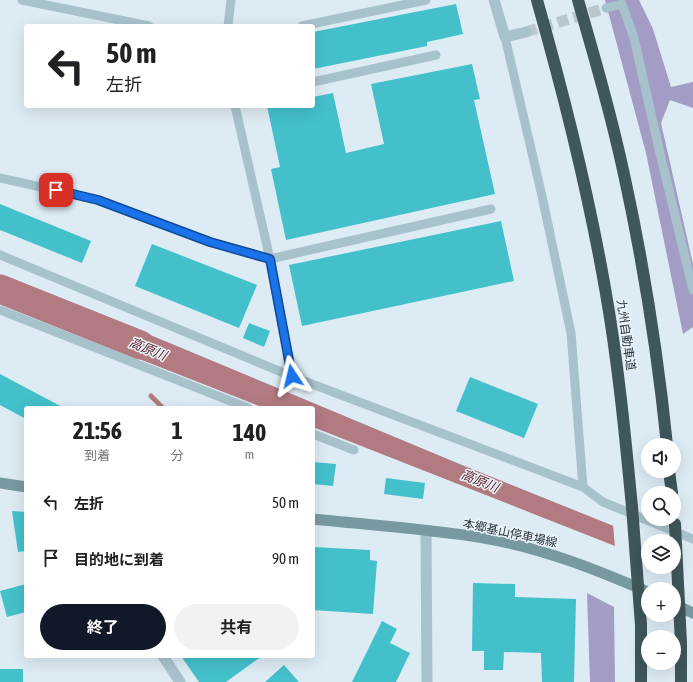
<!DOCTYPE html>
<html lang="ja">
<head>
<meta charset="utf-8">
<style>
  body { margin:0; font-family:"Asap Condensed","Noto Sans JP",sans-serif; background:#f2f2f2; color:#202124; height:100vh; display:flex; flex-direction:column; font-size:15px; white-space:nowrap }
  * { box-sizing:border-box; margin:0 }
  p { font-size:13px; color:#757577 }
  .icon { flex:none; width:22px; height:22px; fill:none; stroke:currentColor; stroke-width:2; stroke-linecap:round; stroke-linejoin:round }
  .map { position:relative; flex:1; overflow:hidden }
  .sheet { position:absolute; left:24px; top:406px; width:291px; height:252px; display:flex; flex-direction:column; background:#fff; border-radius:4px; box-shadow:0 4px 16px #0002 }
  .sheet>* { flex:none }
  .guide { position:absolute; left:24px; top:24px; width:291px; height:84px; border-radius:4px; box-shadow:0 4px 16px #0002; background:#fff; color:#202124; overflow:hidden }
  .fabs { position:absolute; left:641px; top:438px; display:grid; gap:8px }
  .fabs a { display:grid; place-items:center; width:40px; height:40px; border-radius:50%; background:#fff; box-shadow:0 4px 16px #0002; font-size:20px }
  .pin { position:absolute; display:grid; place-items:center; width:34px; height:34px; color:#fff; margin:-17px; border-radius:8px; box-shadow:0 2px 6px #0006 }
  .me { position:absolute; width:44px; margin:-22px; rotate:350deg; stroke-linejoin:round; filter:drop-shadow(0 0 3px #0008) }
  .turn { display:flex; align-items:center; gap:14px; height:84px; padding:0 16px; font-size:18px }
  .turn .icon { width:52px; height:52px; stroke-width:2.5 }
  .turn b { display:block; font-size:28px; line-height:34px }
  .eta { display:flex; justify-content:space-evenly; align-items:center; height:68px; text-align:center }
  .eta b { font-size:24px; font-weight:700; line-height:28px }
  .button { display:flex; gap:8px; margin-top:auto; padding:8px 16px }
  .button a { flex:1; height:46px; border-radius:24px; background:#111827; color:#fff; font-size:16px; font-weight:700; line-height:46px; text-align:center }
  .button a+a { background:#f2f2f2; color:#202124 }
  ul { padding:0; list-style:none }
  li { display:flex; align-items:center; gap:12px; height:56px; padding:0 16px }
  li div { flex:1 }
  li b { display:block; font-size:15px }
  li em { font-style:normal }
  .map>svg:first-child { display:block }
  .green { fill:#a39cc4 }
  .water { fill:#b27b81 }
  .pier { fill:#ddebf4 }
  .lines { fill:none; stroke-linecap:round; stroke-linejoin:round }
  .stream { stroke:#b27b81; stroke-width:5 }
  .river { stroke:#b27b81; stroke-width:29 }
  .building { fill:#44c0cb }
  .minor-tunnel { stroke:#b9c7cf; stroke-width:11; stroke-dasharray:11 5.5; stroke-linecap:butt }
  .service { stroke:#a8c2cc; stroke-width:9 }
  .minor { stroke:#a8c2cc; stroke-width:11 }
  .secondary { stroke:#7999a0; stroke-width:11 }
  .motorway { stroke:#3f565a; stroke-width:12 }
  .motorway-bridge { stroke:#3f565a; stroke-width:12 }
  .route-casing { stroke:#114b97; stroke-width:10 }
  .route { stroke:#1a73e8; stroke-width:7 }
  .labels { text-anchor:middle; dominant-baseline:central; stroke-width:3; stroke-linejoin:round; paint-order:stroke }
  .street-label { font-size:12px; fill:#293739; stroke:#eaf4fb }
  .water-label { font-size:13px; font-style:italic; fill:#5d1c22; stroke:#eaf4fb }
</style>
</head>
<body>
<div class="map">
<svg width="693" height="682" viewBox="0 0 693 682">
  <rect width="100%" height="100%" fill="#ddebf4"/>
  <g class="green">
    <polygon points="605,0 639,0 653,29 671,87 693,82 693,108 670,100 661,123 693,264 693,327 683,334 646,153"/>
    <polygon points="587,593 614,607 615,682 590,682"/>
  </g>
  <polygon class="water" points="100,314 462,465 651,541 648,541 648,559 313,427 313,408 264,408 106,346"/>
  <g class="pier">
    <polygon points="613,524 653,540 653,541 648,541 648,561 615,548"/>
    <polygon points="674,548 693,556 693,579 667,568 674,567"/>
  </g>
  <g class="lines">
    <polyline class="stream" points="151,396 163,408"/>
    <polyline class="river" points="0,289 140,345"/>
  </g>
  <g class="building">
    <polygon points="456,4 463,34 427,42 427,46 313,69 313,32"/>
    <polygon points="472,64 480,99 474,100 495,194 286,240 271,169 280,167 267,106 313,106 313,97 333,93 346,153 384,144 371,84"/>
    <polygon points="0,204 91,241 82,263 0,230"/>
    <polygon points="501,221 514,281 302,326 289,265"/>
    <polygon points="152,244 257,285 239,328 135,286"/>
    <polygon points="249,323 270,331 264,347 243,338"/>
    <polygon points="0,374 64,408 26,408 26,419 0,405"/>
    <polygon points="470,377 538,404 524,438 456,411"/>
    <polygon points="313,462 336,464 333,486 313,484"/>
    <polygon points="386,478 425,483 423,499 384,494"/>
    <polygon points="12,511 26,512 26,551 18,552"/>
    <polygon points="313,547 370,550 370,560 377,561 373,614 313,610"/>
    <polygon points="473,583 515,584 515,597 576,599 574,682 542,682 541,653 504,652 503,670 484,670 484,651 472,651"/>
    <polygon points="26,584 26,612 7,617 0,591"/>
    <polygon points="382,621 397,629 390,643 410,653 396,682 352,682"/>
    <polygon points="181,656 262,656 226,682 199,682"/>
    <polygon points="284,665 299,682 265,682"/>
    <rect x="0" y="669" width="23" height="13"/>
  </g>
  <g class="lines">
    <polyline class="minor-tunnel" points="526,32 606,8"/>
    <g class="service">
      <polyline points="22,0 149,26"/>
      <polyline points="606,8 622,4 634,38 659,149 693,290"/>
      <polyline points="228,26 231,0"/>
      <polyline points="302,26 426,0"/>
      <polyline points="505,37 542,196 571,333 583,487"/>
      <polyline points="313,82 436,55"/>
      <polyline points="235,106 270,259 291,376"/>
      <polyline points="0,178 98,200 210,242 270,259 491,209"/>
      <polyline points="0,255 291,376 583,487 603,502 693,539"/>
      <polyline points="0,310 248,408"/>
      <polyline points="313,434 354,450"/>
    </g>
    <g class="minor">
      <polyline points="494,0 505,37 526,32"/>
      <polyline points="426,531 427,682"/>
      <polyline points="163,656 180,682"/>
    </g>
    <g class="secondary">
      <polyline points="0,483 26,487"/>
      <path d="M313,519C370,525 428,529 484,538C542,548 595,569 648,592"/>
      <polyline points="674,604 693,613"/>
    </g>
    <g class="motorway">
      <path d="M537,0C564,95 588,191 605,288C618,361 625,434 632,507"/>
      <path d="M578,0C595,59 612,118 625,179C644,267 658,356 667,445"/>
      <polyline points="669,471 672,493"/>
      <polyline points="641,625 641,682"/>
      <polyline points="681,643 681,682"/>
    </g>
    <g class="motorway-bridge">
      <polyline points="632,507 641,625"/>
      <polyline points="675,524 681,643"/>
    </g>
  </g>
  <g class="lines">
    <g class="route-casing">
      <polyline id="route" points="56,190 98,200 210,242 270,259 292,376"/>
    </g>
    <use href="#route" class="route"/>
  </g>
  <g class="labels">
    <g class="street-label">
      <text transform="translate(626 335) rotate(82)">九州自動車道</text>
      <text transform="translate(510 533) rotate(12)">本郷基山停車場線</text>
    </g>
    <g class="water-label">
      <text transform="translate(148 349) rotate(22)">高原川</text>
      <text transform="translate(480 481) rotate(22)">高原川</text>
    </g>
  </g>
</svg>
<div class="fabs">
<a><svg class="icon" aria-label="sound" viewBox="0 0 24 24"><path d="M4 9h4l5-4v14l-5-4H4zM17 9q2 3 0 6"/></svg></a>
<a><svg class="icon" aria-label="search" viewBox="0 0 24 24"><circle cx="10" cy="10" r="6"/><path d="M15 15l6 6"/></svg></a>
<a><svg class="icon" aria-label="layers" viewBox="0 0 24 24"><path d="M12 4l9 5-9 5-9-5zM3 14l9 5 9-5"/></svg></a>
<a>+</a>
<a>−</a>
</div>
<div class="pin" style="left:56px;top:190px;background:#d93025"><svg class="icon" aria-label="arrive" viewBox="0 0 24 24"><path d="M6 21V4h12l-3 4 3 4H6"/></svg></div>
<svg class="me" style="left:292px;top:376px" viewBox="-20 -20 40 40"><path d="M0-17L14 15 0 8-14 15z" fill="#1a73e8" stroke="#fff" stroke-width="4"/></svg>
<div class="guide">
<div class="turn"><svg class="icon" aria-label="left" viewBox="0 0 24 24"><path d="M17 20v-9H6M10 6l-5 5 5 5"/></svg><div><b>50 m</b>左折</div></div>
</div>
<section class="sheet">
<div class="eta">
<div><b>21:56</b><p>到着</p></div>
<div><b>1</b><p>分</p></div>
<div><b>140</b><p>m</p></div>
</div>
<ul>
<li><svg class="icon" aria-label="left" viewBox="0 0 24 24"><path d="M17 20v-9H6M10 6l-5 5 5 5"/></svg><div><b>左折</b></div><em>50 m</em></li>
<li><svg class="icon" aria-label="arrive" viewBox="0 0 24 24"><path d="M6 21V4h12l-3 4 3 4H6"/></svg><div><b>目的地に到着</b></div><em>90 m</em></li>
</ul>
<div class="button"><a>終了</a><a>共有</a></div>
</section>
</div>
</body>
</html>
